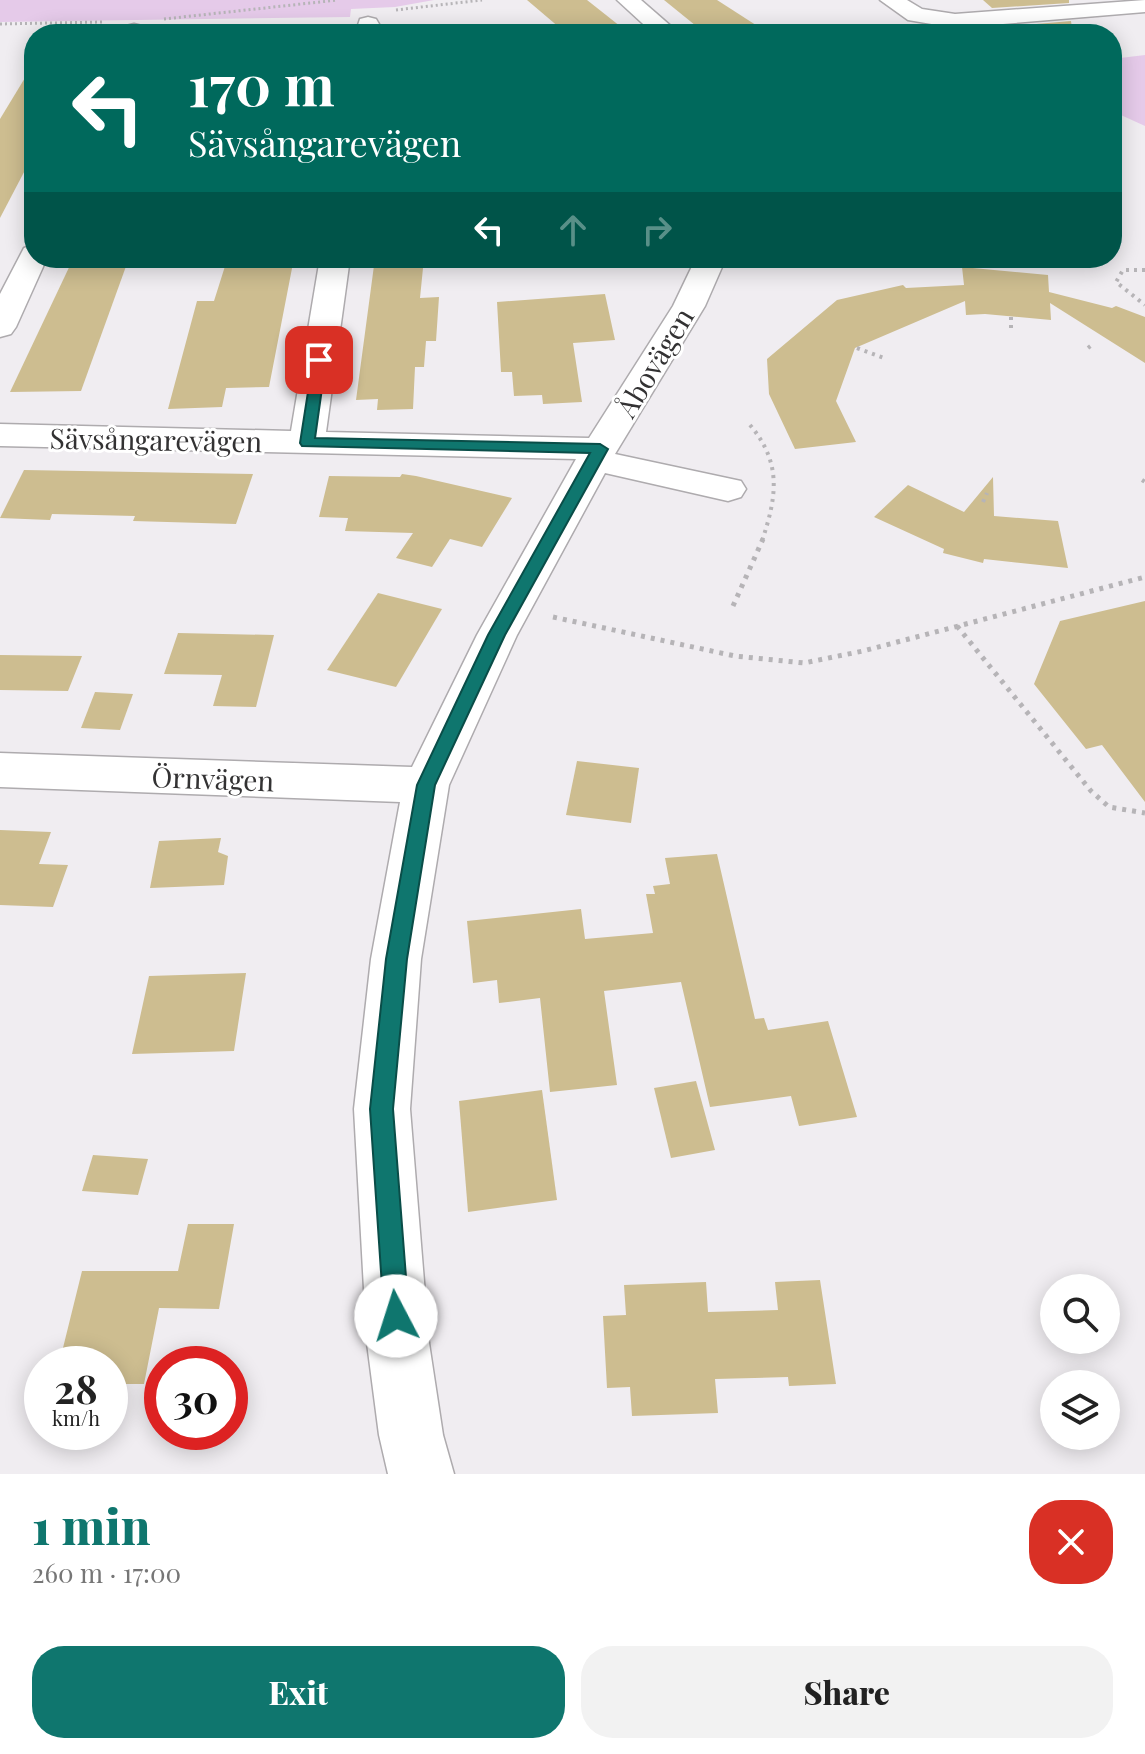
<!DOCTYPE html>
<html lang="en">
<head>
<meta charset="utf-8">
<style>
  body { margin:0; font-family:"Playfair Display",serif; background:#f2f2f2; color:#222; height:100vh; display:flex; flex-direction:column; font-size:30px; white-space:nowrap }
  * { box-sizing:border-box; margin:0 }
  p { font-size:26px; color:#767676 }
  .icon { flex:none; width:44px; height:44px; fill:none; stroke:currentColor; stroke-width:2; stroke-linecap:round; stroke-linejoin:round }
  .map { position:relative; height:1474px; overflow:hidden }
  .panel { display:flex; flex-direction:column; background:#fff; flex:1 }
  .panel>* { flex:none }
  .banner { position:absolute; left:24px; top:24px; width:1098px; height:244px; border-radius:32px; box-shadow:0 4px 20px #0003; background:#00695c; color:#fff; overflow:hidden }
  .controls { position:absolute; left:1040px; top:1274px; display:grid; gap:16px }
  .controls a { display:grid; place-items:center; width:80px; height:80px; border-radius:50%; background:#fff; box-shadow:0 4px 20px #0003; font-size:40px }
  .speed { position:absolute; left:24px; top:1346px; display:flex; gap:16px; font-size:40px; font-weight:700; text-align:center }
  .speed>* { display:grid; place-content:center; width:104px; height:104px; border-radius:50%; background:#fff; box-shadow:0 4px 20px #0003; line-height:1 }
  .speed small { font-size:20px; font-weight:400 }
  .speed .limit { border:12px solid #d22; background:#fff; color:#111 }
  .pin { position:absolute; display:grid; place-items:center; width:68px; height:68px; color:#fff; margin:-34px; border-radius:16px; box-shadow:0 4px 12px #0006 }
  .me { position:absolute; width:88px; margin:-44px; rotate:355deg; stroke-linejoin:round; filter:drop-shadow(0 0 6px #0008) }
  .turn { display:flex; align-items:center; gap:28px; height:168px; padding:0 32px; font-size:36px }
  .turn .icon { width:104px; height:104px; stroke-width:2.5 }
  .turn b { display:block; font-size:56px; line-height:68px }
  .lanes { display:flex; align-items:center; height:76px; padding:0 32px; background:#0003; justify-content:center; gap:40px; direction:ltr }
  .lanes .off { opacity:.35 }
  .round { display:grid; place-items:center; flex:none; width:84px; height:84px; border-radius:32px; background:#f2f2f2 }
  .overview { display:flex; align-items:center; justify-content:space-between; height:136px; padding:0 32px }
  h1 { font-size:48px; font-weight:800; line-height:60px; color:#0f766e }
  .cta { display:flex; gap:16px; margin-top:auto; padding:16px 32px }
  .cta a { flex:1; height:92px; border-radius:32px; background:#0f766e; color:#fff; font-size:32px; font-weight:800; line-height:92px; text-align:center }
  .cta a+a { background:#f2f2f2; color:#222 }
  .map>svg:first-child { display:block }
  .green { fill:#e5cae9 }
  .building { fill:#cdbd90 }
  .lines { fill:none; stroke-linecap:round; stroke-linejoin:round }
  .minor-casing { stroke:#aeabae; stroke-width:3 }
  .path-far2 { stroke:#b6b4b7; stroke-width:3; stroke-dasharray:2 3; stroke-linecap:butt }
  .path-far1 { stroke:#b6b4b7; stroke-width:4; stroke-dasharray:3 5; stroke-linecap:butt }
  .path { stroke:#b6b4b7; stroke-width:5; stroke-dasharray:4 6; stroke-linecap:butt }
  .minor { fill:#fff; fill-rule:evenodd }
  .route { fill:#0f766e; stroke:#0a4d48; stroke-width:2 }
  .labels { text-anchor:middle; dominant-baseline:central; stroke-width:6; stroke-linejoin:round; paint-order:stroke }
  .street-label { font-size:28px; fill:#333233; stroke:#fff }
</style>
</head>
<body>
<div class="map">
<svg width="1145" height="1474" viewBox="0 0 1145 1474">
  <rect width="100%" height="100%" fill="#f0edf1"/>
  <g class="green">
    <polygon points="0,0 434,0 395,7 351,9 350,17 0,22"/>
    <polygon points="1145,55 1145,126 1112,111 1112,59"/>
  </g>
  <g class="building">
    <polygon points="527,0 587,0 630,34 567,34"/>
    <polygon points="664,0 717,0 770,34 706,34"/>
    <polygon points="983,0 1069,0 1069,3 992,8"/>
    <polygon points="1071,21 1073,34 1021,34 1012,26"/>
    <polygon points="34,63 34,153 0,218 0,119"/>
    <polygon points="129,258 81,391 10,392 73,259"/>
    <polygon points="242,258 294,258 269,387 226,388 222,407 168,409 197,301 214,301 226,263 241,262"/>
    <polygon points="375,258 424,258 420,298 439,297 436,341 426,341 424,367 415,367 413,409 377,410 378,399 356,400"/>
    <polygon points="962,267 1048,275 1049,292 1112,308 1116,306 1145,317 1145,363 1050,303 1051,320 985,314 966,315 965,301 855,348 836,401 856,442 795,449 769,394 767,359 837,300 903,285 906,288 964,285"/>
    <polygon points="605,294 615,340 573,343 582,402 543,404 542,395 514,396 512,372 501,372 497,302"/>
    <polygon points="24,470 253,474 236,524 133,521 135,516 52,514 50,520 0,518"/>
    <polygon points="402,474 416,476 512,498 482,547 450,539 432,567 396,558 413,533 345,531 348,518 319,517 329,476 400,477"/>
    <polygon points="993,477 994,516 1058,521 1068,568 984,559 983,563 943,553 944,549 874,517 908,485 964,512"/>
    <polygon points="378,593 442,609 396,687 327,670"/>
    <polygon points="1145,601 1145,802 1102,745 1086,749 1034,684 1060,621"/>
    <polygon points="178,633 274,635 256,707 213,706 222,675 164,674"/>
    <polygon points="0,655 82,656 68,691 0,690"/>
    <polygon points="95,692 133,694 120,730 81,728"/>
    <polygon points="577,761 639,768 631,823 566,815"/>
    <polygon points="0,830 51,832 39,864 68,865 53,907 0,905"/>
    <polygon points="221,838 218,852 228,856 224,885 150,888 159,841"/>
    <polygon points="717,854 755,1019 764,1018 768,1030 828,1021 857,1117 799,1126 791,1096 710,1107 681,982 604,991 617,1085 550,1092 540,998 499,1003 497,980 473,983 467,921 581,909 585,939 653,933 646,894 655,894 653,886 670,884 665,858"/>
    <polygon points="246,973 234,1051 132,1054 149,976"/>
    <polygon points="696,1081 715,1150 671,1158 654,1088"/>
    <polygon points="542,1090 557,1200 468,1212 459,1101"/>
    <polygon points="93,1155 148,1159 138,1195 82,1191"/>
    <polygon points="188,1224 234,1224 219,1309 159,1308 144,1384 110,1384 110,1364 59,1364 82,1271 178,1271"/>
    <polygon points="820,1280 836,1384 789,1386 788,1377 715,1379 718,1413 632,1416 630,1387 607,1388 603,1316 626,1315 624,1285 706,1282 708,1312 778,1310 775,1282"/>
  </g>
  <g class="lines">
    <g class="minor-casing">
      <g id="minor">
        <polygon points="617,0 641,0 680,34 654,34"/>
        <polygon points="880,0 907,0 922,9 955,14 1145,0 1145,12 955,28 908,20"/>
        <polygon points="368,17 376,19 379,24 379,34 355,34 360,19"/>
        <polygon points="134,24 142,26 146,31 144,34 120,34 126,26"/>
        <polygon points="34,245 34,258 47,258 16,327 11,334 0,337 0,294 24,248"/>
        <polygon points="320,258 350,258 326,432 589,438 673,306 696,258 726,258 705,306 615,454 741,481 746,489 741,497 728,501 605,473 517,635 449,785 421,959 410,1109 429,1343 443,1435 454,1474 388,1474 379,1435 367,1343 354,1109 371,959 400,802 0,787 0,753 412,767 477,635 576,459 0,446 0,424 291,431"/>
      </g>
    </g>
    <g class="path-far2">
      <polyline points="396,10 482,0"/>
      <polyline points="164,19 338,0"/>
      <polyline points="0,24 102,22"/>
    </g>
    <g class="path-far1">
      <polyline points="1145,270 1123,270 1116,282 1145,305"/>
      <polyline points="1011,317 1011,330"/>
      <polyline points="857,348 884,358"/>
      <polyline points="1088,348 1093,344"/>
      <path d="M750,425C782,463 777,496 762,541"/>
      <polyline points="1142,480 1145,482"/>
      <polyline points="983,502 987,493"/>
    </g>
    <g class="path">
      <polyline points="733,606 763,539"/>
      <polyline points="553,617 735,656 804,663 863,651 1145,577"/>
      <polyline points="957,626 1091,791 1109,807 1145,813"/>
    </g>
    <use href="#minor" class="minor"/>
  </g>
  <polygon class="route" points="319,356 326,360 315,438 600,444 608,449 505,635 435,785 407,959 393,1109 409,1316 405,1325 396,1329 387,1325 384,1316 370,1109 386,959 417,785 488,635 590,453 302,446 300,443 313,360"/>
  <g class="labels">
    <g class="street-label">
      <text transform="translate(654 362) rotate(-59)">Åbovägen</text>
      <text transform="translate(156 439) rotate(1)">Sävsångarevägen</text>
      <text transform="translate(213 778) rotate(2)">Örnvägen</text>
    </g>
  </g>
</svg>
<div class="controls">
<a><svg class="icon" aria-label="search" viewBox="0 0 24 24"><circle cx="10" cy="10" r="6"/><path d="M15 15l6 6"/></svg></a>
<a><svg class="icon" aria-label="layers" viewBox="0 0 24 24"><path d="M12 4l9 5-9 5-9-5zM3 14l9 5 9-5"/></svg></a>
</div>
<div class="speed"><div>28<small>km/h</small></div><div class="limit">30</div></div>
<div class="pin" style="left:319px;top:360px;background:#d93025"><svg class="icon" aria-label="arrive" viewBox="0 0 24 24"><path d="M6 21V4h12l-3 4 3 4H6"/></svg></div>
<svg class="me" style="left:396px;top:1316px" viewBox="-20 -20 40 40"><circle r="19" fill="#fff"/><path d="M0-13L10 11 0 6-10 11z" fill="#0f766e"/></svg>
<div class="banner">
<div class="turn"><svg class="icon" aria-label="left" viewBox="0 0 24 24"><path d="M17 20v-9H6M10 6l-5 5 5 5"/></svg><div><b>170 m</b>Sävsångarevägen</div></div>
<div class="lanes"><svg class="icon" aria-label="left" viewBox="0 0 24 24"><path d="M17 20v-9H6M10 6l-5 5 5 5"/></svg><svg class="icon off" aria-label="ahead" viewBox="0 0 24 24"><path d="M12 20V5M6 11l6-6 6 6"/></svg><svg class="icon off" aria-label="right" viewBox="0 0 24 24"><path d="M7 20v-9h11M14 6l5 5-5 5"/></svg></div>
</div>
</div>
<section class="panel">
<div class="overview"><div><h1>1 min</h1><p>260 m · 17:00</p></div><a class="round" style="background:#d93025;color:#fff"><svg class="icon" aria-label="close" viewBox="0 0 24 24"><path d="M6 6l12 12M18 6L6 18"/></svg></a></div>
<div class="cta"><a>Exit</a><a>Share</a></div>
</section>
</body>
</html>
